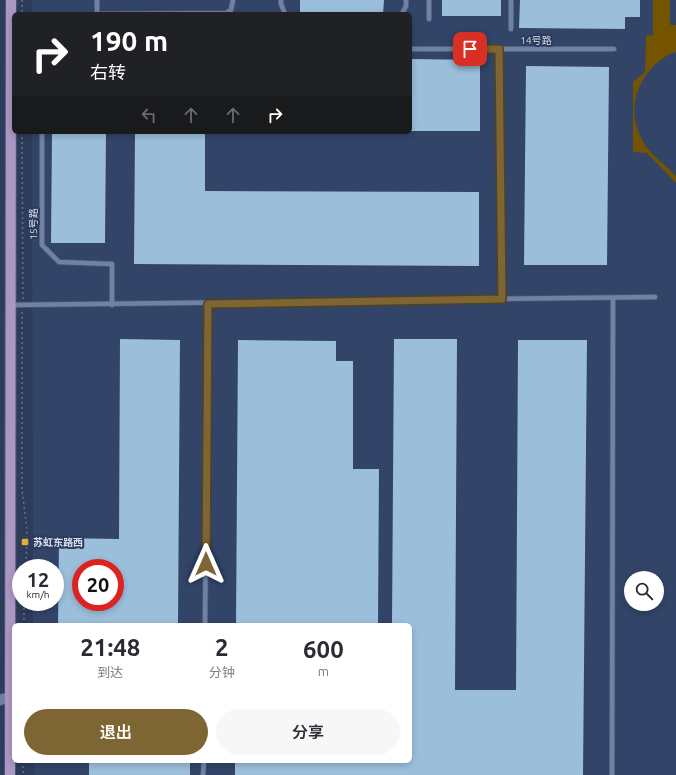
<!DOCTYPE html>
<html lang="zh">
<head>
<meta charset="utf-8">
<style>
  body { margin:0; font-family:Ubuntu,"Noto Sans SC",sans-serif; background:#f7f7f7; color:#2b2b33; height:100vh; display:flex; flex-direction:column; font-size:15px; white-space:nowrap }
  * { box-sizing:border-box; margin:0 }
  p { font-size:13px; color:#7c7c81 }
  .icon { flex:none; width:22px; height:22px; fill:none; stroke:currentColor; stroke-width:2; stroke-linecap:round; stroke-linejoin:round }
  .map { position:relative; flex:1; overflow:hidden }
  .drawer { position:absolute; left:12px; top:623px; width:400px; height:140px; display:flex; flex-direction:column; background:#fff; border-radius:6px; box-shadow:0 2px 6px #0003 }
  .drawer>* { flex:none }
  .hud { position:absolute; left:12px; top:12px; width:400px; height:122px; border-radius:6px; box-shadow:0 2px 6px #0003; background:#202124; color:#fff; overflow:hidden }
  .controls { position:absolute; left:624px; top:571px; display:grid; gap:8px }
  .controls a { display:grid; place-items:center; width:40px; height:40px; border-radius:50%; background:#fff; box-shadow:0 2px 6px #0003; font-size:20px }
  .speed { position:absolute; left:12px; top:559px; display:flex; gap:8px; font-size:20px; font-weight:700; text-align:center }
  .speed>* { display:grid; place-content:center; width:52px; height:52px; border-radius:50%; background:#fff; box-shadow:0 2px 6px #0003; line-height:1 }
  .speed small { font-size:10px; font-weight:400 }
  .speed .limit { border:6px solid #d22; background:#fff; color:#111 }
  .pin { position:absolute; display:grid; place-items:center; width:34px; height:34px; color:#fff; margin:-17px; border-radius:8px; box-shadow:0 2px 6px #0006 }
  .me { position:absolute; width:44px; margin:-22px; rotate:0deg; stroke-linejoin:round; filter:drop-shadow(0 0 3px #0008) }
  .turn { display:flex; align-items:center; gap:14px; height:84px; padding:0 12px; font-size:18px }
  .turn .icon { width:52px; height:52px; stroke-width:2.5 }
  .turn b { display:block; font-size:28px; line-height:34px }
  .lanes { display:flex; align-items:center; height:38px; padding:0 12px; background:#0003; justify-content:center; gap:20px; direction:ltr }
  .lanes .off { opacity:.35 }
  .eta { display:flex; justify-content:space-evenly; align-items:center; height:68px; text-align:center }
  .eta b { font-size:24px; font-weight:600; line-height:28px }
  .action { display:flex; gap:8px; margin-top:auto; padding:8px 12px }
  .action a { flex:1; height:46px; border-radius:24px; background:#7e6634; color:#fff; font-size:16px; font-weight:600; line-height:46px; text-align:center }
  .action a+a { background:#f7f7f7; color:#2b2b33 }
  .map>svg:first-child { display:block }
  .built { fill:#324468; fill-rule:evenodd }
  .green { fill:#755400 }
  .building { fill:#9bbedb; fill-rule:evenodd }
  .lines { fill:none; stroke-linecap:round; stroke-linejoin:round }
  .service-casing { stroke:#4b5871; stroke-width:6 }
  .secondary-casing { stroke:#4b5871; stroke-width:12 }
  .primary-casing { stroke:#4b5871; stroke-width:12 }
  .path { stroke:#65728d; stroke-width:1.5; stroke-dasharray:2 3; stroke-linecap:butt }
  .service { stroke:#7082a4; stroke-width:4.5 }
  .secondary { stroke:#7082a4; stroke-width:10 }
  .primary { stroke:#ac96c4; stroke-width:10 }
  .route-casing { stroke:#524222; stroke-width:10 }
  .route { stroke:#7e6634; stroke-width:7 }
  .poi-dot { fill:#e4ae35; stroke:#2d3c5a; stroke-width:1.5 }
  .labels { text-anchor:middle; dominant-baseline:central; stroke-width:4; stroke-linejoin:round; paint-order:stroke }
  .street-label { font-size:10px; fill:#d5dff2; stroke:#2d3c5a }
  .poi-label { font-size:10px; font-weight:bold; fill:#d5dff2; stroke:#2d3c5a; text-anchor:start }
</style>
</head>
<body>
<div class="map">
<svg width="676" height="775" viewBox="0 0 676 775">
  <rect width="100%" height="100%" fill="#2d3c5a"/>
  <path class="built" d="M32,0H676V775H34L33,761H410V625H33V602H55V568H33L32,132H410V14H32ZM81,568H115V602H81ZM631,578H657V604H631Z"/>
  <path class="green" d="M653,0H670V25H676V52C666,55 658,61 651,69C632,90 629,118 644,143C651,155 666,165 676,176V183L647,153L633,152V82L645,72L646,36L653,35Z"/>
  <g class="building">
    <polygon points="300,0 384,0 383,14 300,14"/>
    <rect x="442" y="0" width="59" height="16"/>
    <polygon points="520,0 640,0 640,17 625,17 625,29 519,28"/>
    <polygon points="410,59 480,60 480,131 410,131"/>
    <polygon points="526,66 609,67 607,265 524,265"/>
    <polygon points="52,132 106,132 105,243 51,243"/>
    <polygon points="135,132 205,132 205,191 479,192 479,266 134,264"/>
    <path d="M120,339L180,340L178,625H58L59,538L119,539ZM81,568H115V602H81Z"/>
    <polygon points="394,339 457,339 455,690 516,690 518,340 587,340 583,775 235,775 235,761 410,761 410,625 392,625"/>
    <polygon points="238,340 336,341 336,361 353,361 353,469 379,469 378,625 236,625"/>
    <rect x="89" y="761" width="101" height="14"/>
  </g>
  <g class="lines">
    <g class="service-casing">
      <g id="service">
        <polyline points="97,0 97,14 226,13 231,10 233,0"/>
        <polyline points="281,0 281,4 285,14"/>
        <polyline points="402,14 406,6 406,0"/>
        <polyline points="429,19 429,0"/>
        <polyline points="511,29 511,0"/>
        <polyline points="410,49 614,49"/>
        <polyline points="499,49 502,299"/>
        <polyline points="42,132 42,245 59,262 112,264 112,305"/>
        <polyline points="12,305 655,297"/>
        <polyline points="205,625 208,304"/>
        <polyline points="203,775 204,761"/>
        <polyline points="612,775 613,298"/>
      </g>
    </g>
    <g class="secondary-casing">
      <polyline id="secondary" points="0,700 10,697"/>
    </g>
    <g class="primary-casing">
      <polyline id="primary" points="10,775 11,0"/>
    </g>
    <g class="path">
      <polyline points="22,0 22,14"/>
      <polyline points="22,132 23,299"/>
      <polyline points="22,312 22,489 27,530 26,568"/>
      <polyline points="24,625 24,602"/>
      <polyline points="23,761 23,775"/>
    </g>
    <use href="#service" class="service"/>
    <use href="#secondary" class="secondary"/>
    <use href="#primary" class="primary"/>
  </g>
  <g class="lines">
    <g class="route-casing">
      <polyline id="route" points="206,564 208,304 502,299 499,49 470,49"/>
    </g>
    <use href="#route" class="route"/>
  </g>
  <rect class="poi-dot" x="21" y="538" width="8" height="8" rx="2"/>
  <g class="labels">
    <g class="street-label">
      <text x="536" y="40">14号路</text>
      <text transform="translate(33 224) rotate(-90)">15号路</text>
    </g>
    <g class="poi-label">
      <text x="33" y="542">苏虹东路西</text>
    </g>
  </g>
</svg>
<div class="controls">
<a><svg class="icon" aria-label="search" viewBox="0 0 24 24"><circle cx="10" cy="10" r="6"/><path d="M15 15l6 6"/></svg></a>
</div>
<div class="speed"><div>12<small>km/h</small></div><div class="limit">20</div></div>
<div class="pin" style="left:470px;top:49px;background:#d93025"><svg class="icon" aria-label="arrive" viewBox="0 0 24 24"><path d="M6 21V4h12l-3 4 3 4H6"/></svg></div>
<svg class="me" style="left:206px;top:564px" viewBox="-20 -20 40 40"><path d="M0-17L14 15 0 8-14 15z" fill="#7e6634" stroke="#fff" stroke-width="4"/></svg>
<div class="hud">
<div class="turn"><svg class="icon" aria-label="right" viewBox="0 0 24 24"><path d="M7 20v-9h11M14 6l5 5-5 5"/></svg><div><b>190 m</b>右转</div></div>
<div class="lanes"><svg class="icon off" aria-label="left" viewBox="0 0 24 24"><path d="M17 20v-9H6M10 6l-5 5 5 5"/></svg><svg class="icon off" aria-label="ahead" viewBox="0 0 24 24"><path d="M12 20V5M6 11l6-6 6 6"/></svg><svg class="icon off" aria-label="ahead" viewBox="0 0 24 24"><path d="M12 20V5M6 11l6-6 6 6"/></svg><svg class="icon" aria-label="right" viewBox="0 0 24 24"><path d="M7 20v-9h11M14 6l5 5-5 5"/></svg></div>
</div>
<section class="drawer">
<div class="eta">
<div><b>21:48</b><p>到达</p></div>
<div><b>2</b><p>分钟</p></div>
<div><b>600</b><p>m</p></div>
</div>
<div class="action"><a>退出</a><a>分享</a></div>
</section>
</div>
</body>
</html>
